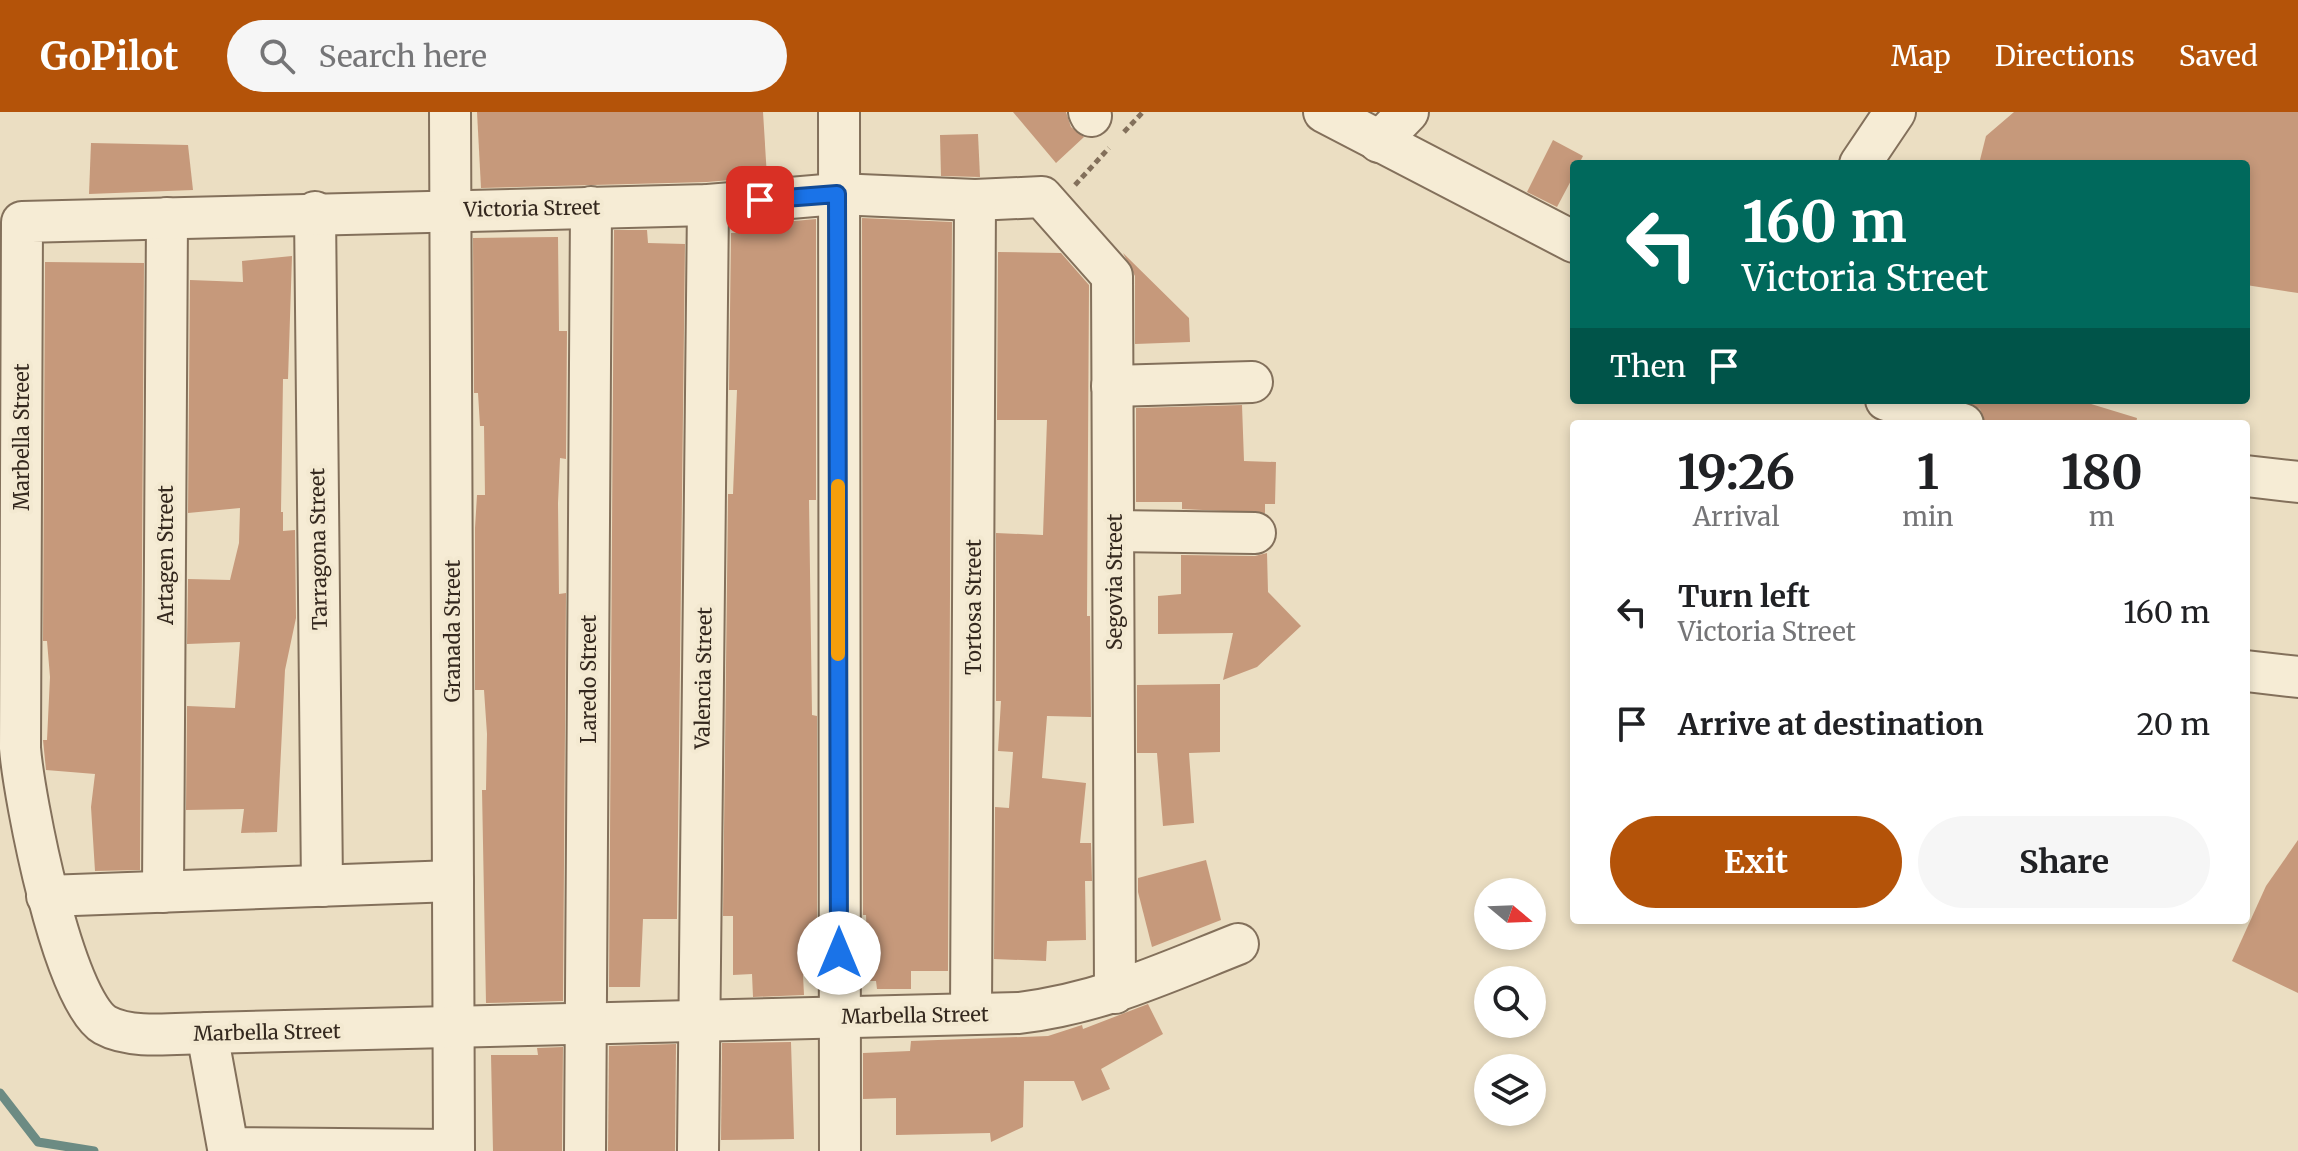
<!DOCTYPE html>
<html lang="en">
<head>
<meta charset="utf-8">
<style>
  body { margin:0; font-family:Merriweather,serif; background:#f6f6f6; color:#202124; height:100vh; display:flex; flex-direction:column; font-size:30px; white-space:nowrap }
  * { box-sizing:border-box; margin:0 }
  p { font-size:26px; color:#757577 }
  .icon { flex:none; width:44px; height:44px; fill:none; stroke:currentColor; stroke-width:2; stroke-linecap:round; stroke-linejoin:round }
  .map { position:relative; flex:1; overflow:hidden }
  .sheet { position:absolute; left:1570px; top:308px; width:680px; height:504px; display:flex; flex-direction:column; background:#fff; border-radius:8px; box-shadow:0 4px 12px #0003 }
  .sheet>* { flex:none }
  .banner { position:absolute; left:1570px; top:48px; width:680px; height:244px; border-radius:8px; box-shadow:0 4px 12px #0003; background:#00695c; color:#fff; overflow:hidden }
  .needle { width:52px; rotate:109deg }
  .fabs { position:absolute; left:1474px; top:766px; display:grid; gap:16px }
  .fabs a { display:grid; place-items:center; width:72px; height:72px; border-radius:50%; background:#fff; box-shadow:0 4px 12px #0003; font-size:40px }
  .pin { position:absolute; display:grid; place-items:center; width:68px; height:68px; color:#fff; margin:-34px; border-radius:16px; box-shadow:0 4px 12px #0006 }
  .me { position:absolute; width:88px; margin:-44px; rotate:0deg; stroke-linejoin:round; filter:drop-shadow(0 0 6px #0008) }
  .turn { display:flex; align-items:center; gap:28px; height:168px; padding:0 40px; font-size:36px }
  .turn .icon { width:104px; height:104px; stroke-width:2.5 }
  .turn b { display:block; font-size:56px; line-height:68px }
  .then { display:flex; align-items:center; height:76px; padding:0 40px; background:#0003; gap:16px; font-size:30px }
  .eta { display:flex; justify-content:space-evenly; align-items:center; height:136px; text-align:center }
  .eta b { font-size:48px; font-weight:700; line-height:56px }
  .action { display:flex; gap:16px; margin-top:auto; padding:16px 40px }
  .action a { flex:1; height:92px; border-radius:48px; background:#b45309; color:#fff; font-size:32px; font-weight:700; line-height:92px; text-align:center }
  .action a+a { background:#f6f6f6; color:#202124 }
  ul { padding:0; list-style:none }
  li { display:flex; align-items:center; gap:24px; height:112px; padding:0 40px }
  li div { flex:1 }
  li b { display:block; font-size:30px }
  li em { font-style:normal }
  header { display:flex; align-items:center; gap:48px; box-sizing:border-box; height:112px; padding:0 40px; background:#b45309; color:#fff }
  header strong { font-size:38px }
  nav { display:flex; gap:44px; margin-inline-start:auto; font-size:28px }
  .search { width:560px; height:72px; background:#f6f6f6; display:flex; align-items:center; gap:20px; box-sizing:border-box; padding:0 28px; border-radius:44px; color:#757577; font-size:30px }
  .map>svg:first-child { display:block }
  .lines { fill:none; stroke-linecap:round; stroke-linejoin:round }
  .stream { stroke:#6c8b83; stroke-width:9 }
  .building { fill:#c6997b }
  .minor-casing { stroke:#83705b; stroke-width:44 }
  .path { stroke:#83705b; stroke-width:5; stroke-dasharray:6 4; stroke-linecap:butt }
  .minor { stroke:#f6ecd5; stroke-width:40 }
  .route-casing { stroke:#114b97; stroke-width:20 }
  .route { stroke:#1a73e8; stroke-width:14 }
  .slow { stroke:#f59e0b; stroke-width:14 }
  .labels { text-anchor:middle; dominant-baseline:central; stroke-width:8; stroke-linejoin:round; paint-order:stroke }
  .street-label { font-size:20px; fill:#34281e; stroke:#f3e9d1 }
</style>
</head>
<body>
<header>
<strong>GoPilot</strong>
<div class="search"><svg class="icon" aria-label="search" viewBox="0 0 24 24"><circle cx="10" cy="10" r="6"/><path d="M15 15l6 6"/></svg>Search here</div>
<nav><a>Map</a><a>Directions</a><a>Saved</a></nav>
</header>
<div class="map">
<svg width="2298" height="1039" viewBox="0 0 2298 1039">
  <rect width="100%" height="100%" fill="#ebdec2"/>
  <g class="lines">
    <polyline class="stream" points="0,981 38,1030 94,1039"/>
  </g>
  <g class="building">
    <polygon points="477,0 763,0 767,65 707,70 481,76"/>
    <polygon points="1013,0 1066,0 1071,15 1084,25 1056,51"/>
    <polygon points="2014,0 2298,0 2298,181 2246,173 2246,52 1979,52 1986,24"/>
    <polygon points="978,22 980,65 941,64 940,23"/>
    <polygon points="1553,28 1583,44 1579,52 1574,52 1574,63 1557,95 1527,80"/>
    <polygon points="91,31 188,33 193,78 89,82"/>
    <polygon points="862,106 952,110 948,859 911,859 911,877 877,877 876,869 868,869 866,803 863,803"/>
    <polygon points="816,107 816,388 809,388 812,603 817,604 817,862 803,863 804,883 753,885 752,862 733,863 733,804 723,804 728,386 728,382 733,382 737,278 729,278 731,121 773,120 773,111"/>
    <polygon points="614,118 647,118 648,131 685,132 677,807 643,807 640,875 609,875"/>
    <polygon points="558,125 559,219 567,219 566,347 560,346 558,391 559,482 566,481 563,889 486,891 482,678 486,678 487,622 484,578 475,578 475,416 477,383 485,383 484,314 480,314 478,281 474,281 473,126"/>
    <polygon points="998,140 1061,141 1089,173 1087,504 1090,504 1091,605 1047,604 1042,666 1086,671 1080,731 1091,731 1092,769 1085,769 1086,828 1047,829 1046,849 994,847 995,695 1009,696 1013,640 998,639 1001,589 996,589 996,421 1043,423 1047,308 997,308"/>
    <polygon points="1123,141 1189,206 1190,230 1135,232 1135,164"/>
    <polygon points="292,144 288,267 283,267 281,400 283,400 283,419 295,418 296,506 285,558 277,720 241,721 244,697 186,698 187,594 235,596 240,530 187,532 188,467 230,468 239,431 240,396 188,401 190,168 243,170 242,149"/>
    <polygon points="45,150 144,151 140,758 95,759 91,695 95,662 46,658 43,628 47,628 50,565 47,529 43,529"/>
    <polygon points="1963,288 2078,288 2137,306 2136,312 1985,312 1980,297"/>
    <polygon points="1242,293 1244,349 1276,350 1275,392 1265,392 1265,401 1182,397 1182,390 1136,390 1136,296"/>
    <polygon points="1267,441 1268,480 1301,514 1257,555 1223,568 1233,521 1158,522 1158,484 1181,482 1181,443 1255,444"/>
    <polygon points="1220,572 1220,640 1189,641 1194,711 1163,714 1157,641 1137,641 1137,573"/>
    <polygon points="2298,728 2298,881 2232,849 2266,774"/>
    <polygon points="1206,748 1221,808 1152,835 1138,780 1138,766"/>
    <polygon points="1148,892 1163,922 1101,957 1110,977 1082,989 1074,969 1024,969 1023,1015 991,1030 990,1021 896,1023 896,986 863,987 863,941 910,939 911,929 1048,924 1082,913 1083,917"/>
    <polygon points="791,930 794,1027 721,1028 722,931"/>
    <polygon points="676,932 675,1039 608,1039 609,934"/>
    <polygon points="563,935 562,1039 493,1039 491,943 538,943 537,936"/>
  </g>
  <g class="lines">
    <g class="minor-casing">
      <g id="minor">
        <polyline points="450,0 454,1039"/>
        <polyline points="839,0 840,1039"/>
        <polyline points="1089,0 1091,4"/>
        <polyline points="1324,0 1574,130"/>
        <polyline points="1379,30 1408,0"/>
        <polyline points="1860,52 1895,0"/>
        <polyline points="315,100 322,774"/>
        <polyline points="1112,274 1252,270"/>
        <polyline points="1886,288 1963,312"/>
        <polyline points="2246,364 2298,370"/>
        <polyline points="1114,419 1255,421"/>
        <polyline points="2246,559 2298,565"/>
        <polyline points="163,780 167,106"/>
        <polyline points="47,784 453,769"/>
        <path d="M1115,881L1112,164L1042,85L975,88L837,82L708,93L22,110L20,636C24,686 63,889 105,913C132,928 177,921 207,921L1019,901C1101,891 1162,862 1238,832"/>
        <polyline points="971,901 975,88"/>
        <polyline points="207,921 228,1036 454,1038"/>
        <polyline points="585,1039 591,95"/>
        <polyline points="698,1039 708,93"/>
      </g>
    </g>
    <g class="path">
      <polyline points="1124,20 1143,0"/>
      <polyline points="1075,73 1109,36"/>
    </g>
    <use href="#minor" class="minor"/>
  </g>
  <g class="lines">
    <g class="route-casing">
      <polyline id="route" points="760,88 837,82 839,841"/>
    </g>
    <use href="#route" class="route"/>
    <polyline class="slow" points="838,374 838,542"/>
  </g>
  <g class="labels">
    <g class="street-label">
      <text transform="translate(532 96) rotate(-1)">Victoria Street</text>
      <text transform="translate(21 325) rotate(-90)">Marbella Street</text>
      <text transform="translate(318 437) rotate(-91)">Tarragona Street</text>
      <text transform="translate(165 443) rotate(-90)">Artagen Street</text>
      <text transform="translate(1114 470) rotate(-90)">Segovia Street</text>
      <text transform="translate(973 495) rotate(-90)">Tortosa Street</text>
      <text transform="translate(452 519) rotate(-90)">Granada Street</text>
      <text transform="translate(703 566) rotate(-89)">Valencia Street</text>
      <text transform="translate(588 567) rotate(-90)">Laredo Street</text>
      <text transform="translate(915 903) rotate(-1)">Marbella Street</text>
      <text transform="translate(267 920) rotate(-1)">Marbella Street</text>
    </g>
  </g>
</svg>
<div class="fabs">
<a><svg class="needle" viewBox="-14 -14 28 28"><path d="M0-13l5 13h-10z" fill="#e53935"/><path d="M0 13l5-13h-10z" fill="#757577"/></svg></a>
<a><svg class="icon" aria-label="search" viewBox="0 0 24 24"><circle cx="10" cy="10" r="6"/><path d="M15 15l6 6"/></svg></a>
<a><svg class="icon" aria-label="layers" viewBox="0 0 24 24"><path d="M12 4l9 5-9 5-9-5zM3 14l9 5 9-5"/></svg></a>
</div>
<div class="pin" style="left:760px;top:88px;background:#d93025"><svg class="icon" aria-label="arrive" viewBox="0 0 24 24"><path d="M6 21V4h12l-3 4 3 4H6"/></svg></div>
<svg class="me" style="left:839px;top:841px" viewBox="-20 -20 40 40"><circle r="19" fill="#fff"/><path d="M0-13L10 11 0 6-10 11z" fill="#1a73e8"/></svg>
<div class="banner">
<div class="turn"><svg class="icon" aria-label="left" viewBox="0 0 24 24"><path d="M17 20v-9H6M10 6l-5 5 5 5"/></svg><div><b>160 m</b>Victoria Street</div></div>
<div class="then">Then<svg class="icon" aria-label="arrive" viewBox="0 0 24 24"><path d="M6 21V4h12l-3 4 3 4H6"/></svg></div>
</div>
<section class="sheet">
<div class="eta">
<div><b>19:26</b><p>Arrival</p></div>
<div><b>1</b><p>min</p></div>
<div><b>180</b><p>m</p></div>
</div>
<ul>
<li><svg class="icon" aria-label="left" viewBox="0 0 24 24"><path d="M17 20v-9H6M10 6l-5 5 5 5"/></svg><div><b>Turn left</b><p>Victoria Street</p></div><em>160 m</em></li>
<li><svg class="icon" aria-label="arrive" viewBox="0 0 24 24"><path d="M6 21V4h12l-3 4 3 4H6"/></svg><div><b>Arrive at destination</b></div><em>20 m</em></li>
</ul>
<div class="action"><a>Exit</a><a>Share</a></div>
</section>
</div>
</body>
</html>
